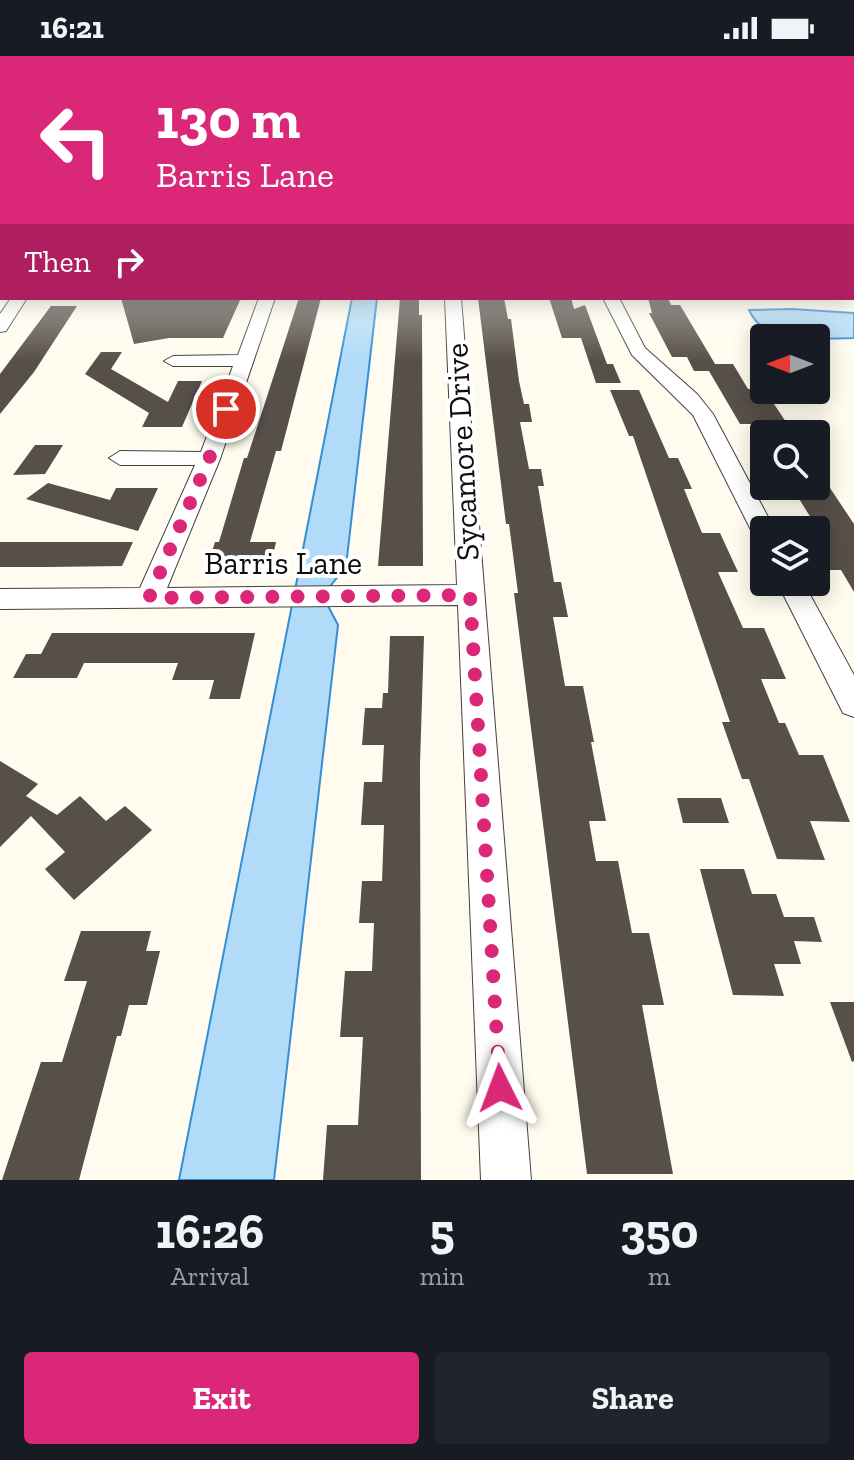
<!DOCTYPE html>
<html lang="en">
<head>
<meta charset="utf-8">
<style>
  body { margin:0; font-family:"Zilla Slab",serif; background:#20242c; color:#f1f3f6; height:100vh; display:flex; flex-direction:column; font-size:30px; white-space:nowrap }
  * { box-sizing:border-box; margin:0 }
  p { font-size:26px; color:#9ea1a6 }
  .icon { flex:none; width:44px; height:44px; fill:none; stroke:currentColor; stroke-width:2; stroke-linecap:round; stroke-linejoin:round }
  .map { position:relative; height:1124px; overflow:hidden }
  .side { display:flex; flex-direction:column; background:#171b24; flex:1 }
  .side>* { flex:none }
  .banner { position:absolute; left:0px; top:0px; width:854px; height:244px; box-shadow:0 4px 20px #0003; background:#db2777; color:#fff; overflow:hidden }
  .needle { width:52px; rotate:270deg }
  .controls { position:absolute; left:750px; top:268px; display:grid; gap:16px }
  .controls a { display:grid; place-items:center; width:80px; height:80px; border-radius:8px; background:#171b24; box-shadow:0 4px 20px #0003; font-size:40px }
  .pin { position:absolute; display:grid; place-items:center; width:68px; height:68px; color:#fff; margin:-34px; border:4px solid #fff; border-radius:50%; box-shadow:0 2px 8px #0007 }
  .me { position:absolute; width:88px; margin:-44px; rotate:357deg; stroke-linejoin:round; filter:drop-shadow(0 0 6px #0008) }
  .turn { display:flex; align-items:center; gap:28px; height:168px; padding:0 24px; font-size:36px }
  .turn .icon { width:104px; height:104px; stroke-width:2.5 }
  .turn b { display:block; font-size:56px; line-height:68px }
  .then { display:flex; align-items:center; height:76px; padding:0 24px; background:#0003; gap:16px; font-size:30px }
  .eta { display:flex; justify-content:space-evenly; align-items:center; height:136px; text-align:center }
  .eta b { font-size:48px; font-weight:700; line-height:56px }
  .action { display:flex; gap:16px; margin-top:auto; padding:16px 24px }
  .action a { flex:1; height:92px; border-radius:8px; background:#db2777; color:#fff; font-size:32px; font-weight:700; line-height:92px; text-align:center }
  .action a+a { background:#20242c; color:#f1f3f6 }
  .status { display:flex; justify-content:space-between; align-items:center; height:56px; padding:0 40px; background:#171b24; direction:ltr }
  .status svg { height:22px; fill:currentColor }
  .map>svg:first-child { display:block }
  .water { fill:#b1dbf9; stroke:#348ed4; stroke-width:2 }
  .building { fill:#574f4a }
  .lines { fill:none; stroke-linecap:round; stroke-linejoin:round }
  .minor-casing { stroke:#414141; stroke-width:2 }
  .minor { fill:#fff; fill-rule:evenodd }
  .route { stroke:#db2777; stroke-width:14; stroke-dasharray:0 25.2 }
  .labels { text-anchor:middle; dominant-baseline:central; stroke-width:8; stroke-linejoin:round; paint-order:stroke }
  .street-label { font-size:32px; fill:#0e0e0e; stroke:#fff }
</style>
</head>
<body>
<div class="status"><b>16:21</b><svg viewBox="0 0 49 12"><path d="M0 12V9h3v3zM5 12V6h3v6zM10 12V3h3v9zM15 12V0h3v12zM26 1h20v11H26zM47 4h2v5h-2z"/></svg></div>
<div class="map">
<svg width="854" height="1124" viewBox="0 0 854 1124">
  <rect width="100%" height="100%" fill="#fffcef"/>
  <g class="water">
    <polygon points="352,242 377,242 346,510 328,533 295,534"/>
    <path d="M792,253L854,257V282C819,282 766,292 749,254Z"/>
    <polygon points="327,548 338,569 274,1124 179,1124 292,549"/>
  </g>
  <g class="building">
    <polygon points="121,242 241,242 223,282 169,282 134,288"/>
    <polygon points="299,242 321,242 281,395 276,395 250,486 276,486 271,508 208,508 215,486 219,486 244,402 247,402"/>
    <polygon points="400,242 419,242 419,259 422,259 423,510 378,510"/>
    <polygon points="478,242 504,242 508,263 511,263 519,325 524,348 529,348 532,366 520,366 529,413 541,413 544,430 538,430 554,526 561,526 568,561 553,561 565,630 583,630 594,686 591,686 606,765 589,765 596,805 618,805 632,877 649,877 664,949 642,949 673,1118 587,1118 514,537 518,537 509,468 506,468"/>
    <polygon points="549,242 571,242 574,253 585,249 607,308 613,308 621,327 596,327 581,282 562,282"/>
    <polygon points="648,242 668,242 671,249 680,249 715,308 733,308 748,333 764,333 794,378 761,378 755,368 740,368 709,315 694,315 687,301 672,301 649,257 652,257"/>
    <polygon points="51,250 77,250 34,316 0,358 0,318"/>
    <polygon points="101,296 122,296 111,313 168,346 178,325 202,325 182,371 142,371 149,357 85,318"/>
    <polygon points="610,334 639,334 669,402 678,402 692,433 684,433 702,477 720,477 738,516 718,516 743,572 764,572 786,623 761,623 779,667 785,667 799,699 823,699 850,766 810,765 825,804 777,803 749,723 742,723 722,666 730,666 633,380 629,380"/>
    <polygon points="35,389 63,389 45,418 13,419"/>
    <polygon points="816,411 854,468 854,536 841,514 824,514 816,500 816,470 791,430 816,430"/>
    <polygon points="48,427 110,444 116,432 158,432 138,475 26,443"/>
    <polygon points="0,486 133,486 122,510 48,511 0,511"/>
    <polygon points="52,577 255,577 240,643 209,643 214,624 172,624 178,607 84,607 77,622 13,622 26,598 41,598"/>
    <polygon points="390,580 424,580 420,708 421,1124 323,1124 327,1069 358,1069 363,981 340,981 345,915 372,915 374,867 359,867 362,825 382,825 384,769 361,769 364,726 382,726 384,689 362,689 365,652 382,652 383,637 388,637"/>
    <polygon points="0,705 38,728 26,740 57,759 80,740 106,765 125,750 152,774 74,844 45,813 65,796 31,760 0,791"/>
    <polygon points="677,742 721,742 729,767 683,767"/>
    <polygon points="700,813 744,813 752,838 776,838 784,861 814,861 822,886 794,885 801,908 774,908 784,940 733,939"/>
    <polygon points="81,875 151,875 146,895 160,895 147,949 129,949 121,980 117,980 79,1124 2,1124 41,1006 62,1006 87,925 64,925"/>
    <polygon points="830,946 854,946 854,1005 852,1006"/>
  </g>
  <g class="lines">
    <g class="minor-casing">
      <g id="minor">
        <rect x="0" y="152" width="2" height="8"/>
        <polygon points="854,170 854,182 852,182"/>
        <rect x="0" y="199" width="2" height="8"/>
        <rect x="852" y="207" width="2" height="8"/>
        <polygon points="11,242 27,242 6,275 0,276 0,258"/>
        <polygon points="259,242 275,242 220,403 167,532 457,529 445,242 461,242 531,1124 481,1124 458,549 0,553 0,533 140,532 195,409 120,409 109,402 120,395 201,396 233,310 173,310 164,305 173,300 238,299"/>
        <polygon points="603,242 619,242 645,292 697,338 713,358 775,474 764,474 764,484 755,482 752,476 693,359 632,299"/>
        <polygon points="777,526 803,526 854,619 854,661 843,657"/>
      </g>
    </g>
    <use href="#minor" class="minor"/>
  </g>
  <linearGradient id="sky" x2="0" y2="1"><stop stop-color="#92c4ef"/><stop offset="0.48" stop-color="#fffef8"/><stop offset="1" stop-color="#fffef8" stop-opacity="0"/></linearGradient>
  <rect width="854" height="305" fill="url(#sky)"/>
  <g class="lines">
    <polyline class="route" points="226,353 209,403 149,542 470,539 500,1032"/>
  </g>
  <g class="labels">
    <g class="street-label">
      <text transform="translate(462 396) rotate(-93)">Sycamore Drive</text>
      <text x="283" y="507">Barris Lane</text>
    </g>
  </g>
</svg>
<div class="controls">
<a><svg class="needle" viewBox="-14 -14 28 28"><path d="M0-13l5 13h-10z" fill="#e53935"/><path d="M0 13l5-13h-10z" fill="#9ea1a6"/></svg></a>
<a><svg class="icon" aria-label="search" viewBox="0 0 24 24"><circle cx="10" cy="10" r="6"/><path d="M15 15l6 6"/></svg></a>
<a><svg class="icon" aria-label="layers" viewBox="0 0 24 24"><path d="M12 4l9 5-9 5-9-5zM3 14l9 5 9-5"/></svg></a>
</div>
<div class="pin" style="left:226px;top:353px;background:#d93025"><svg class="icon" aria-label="arrive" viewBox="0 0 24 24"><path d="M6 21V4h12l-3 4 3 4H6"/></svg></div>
<svg class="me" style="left:500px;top:1032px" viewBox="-20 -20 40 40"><path d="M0-17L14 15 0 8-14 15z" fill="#db2777" stroke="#fff" stroke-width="4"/></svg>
<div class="banner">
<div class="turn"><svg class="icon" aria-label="left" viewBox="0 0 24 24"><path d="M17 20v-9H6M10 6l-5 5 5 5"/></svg><div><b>130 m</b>Barris Lane</div></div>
<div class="then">Then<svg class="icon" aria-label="right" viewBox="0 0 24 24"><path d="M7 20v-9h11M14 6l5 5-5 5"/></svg></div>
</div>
</div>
<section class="side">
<div class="eta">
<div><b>16:26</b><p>Arrival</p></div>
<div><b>5</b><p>min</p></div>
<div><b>350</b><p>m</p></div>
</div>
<div class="action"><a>Exit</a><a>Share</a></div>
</section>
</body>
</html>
